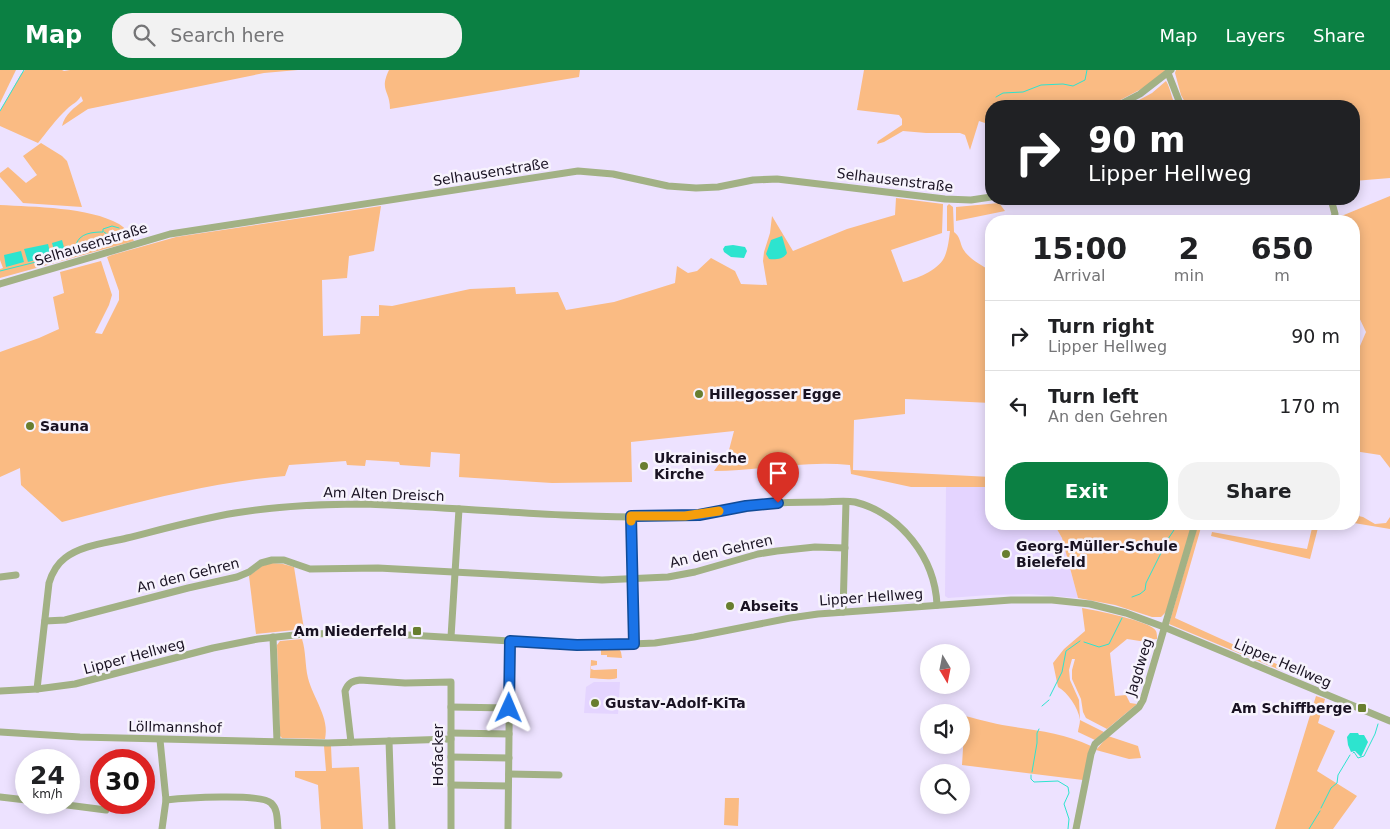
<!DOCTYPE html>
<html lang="en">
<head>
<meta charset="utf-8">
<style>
  body { margin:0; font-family:"DejaVu Sans",sans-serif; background:#f2f2f2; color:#202124; height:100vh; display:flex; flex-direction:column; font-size:19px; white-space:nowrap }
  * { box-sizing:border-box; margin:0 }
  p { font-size:16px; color:#757577 }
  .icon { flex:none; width:28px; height:28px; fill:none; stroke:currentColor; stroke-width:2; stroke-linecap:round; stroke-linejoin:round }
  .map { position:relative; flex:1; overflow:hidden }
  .details { position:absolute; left:985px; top:145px; width:375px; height:315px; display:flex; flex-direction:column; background:#fff; border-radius:20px; box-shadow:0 2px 12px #0003 }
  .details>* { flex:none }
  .banner { position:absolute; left:985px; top:30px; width:375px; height:105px; border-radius:20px; box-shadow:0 2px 12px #0003; background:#202124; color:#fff; overflow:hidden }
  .needle { width:32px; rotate:170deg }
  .buttons { position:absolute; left:920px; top:574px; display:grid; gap:10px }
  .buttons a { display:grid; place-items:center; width:50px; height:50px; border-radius:50%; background:#fff; box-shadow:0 2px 12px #0003; font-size:25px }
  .speed { position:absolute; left:15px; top:679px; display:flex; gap:10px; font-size:25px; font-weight:700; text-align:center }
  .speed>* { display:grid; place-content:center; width:65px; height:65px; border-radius:50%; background:#fff; box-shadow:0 2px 12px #0003; line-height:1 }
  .speed small { font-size:12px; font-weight:400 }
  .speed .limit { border:8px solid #d22; background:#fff; color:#111 }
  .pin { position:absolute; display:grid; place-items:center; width:42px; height:42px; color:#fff; margin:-51px -21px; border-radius:50% 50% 50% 0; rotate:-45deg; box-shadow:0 0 5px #0007 }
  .pin .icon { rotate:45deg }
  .me { position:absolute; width:55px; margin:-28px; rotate:1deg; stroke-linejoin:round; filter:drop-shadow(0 0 4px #0008) }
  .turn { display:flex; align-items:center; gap:18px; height:105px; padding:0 20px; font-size:22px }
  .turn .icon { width:65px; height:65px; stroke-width:2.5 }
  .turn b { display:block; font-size:35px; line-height:42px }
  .eta { display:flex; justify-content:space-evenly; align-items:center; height:85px; text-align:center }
  .eta b { font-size:30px; font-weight:600; line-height:35px }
  .button { display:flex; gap:10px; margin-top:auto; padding:10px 20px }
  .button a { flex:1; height:58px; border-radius:20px; background:#0b8043; color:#fff; font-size:20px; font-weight:600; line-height:58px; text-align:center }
  .button a+a { background:#f2f2f2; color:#202124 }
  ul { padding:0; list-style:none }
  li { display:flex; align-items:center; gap:15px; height:70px; padding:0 20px; border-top:1px solid #e0e0e0 }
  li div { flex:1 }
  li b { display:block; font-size:19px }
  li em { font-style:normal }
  header { display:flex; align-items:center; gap:30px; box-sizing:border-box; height:70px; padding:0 25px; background:#0b8043; color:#fff }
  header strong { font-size:24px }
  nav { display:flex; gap:28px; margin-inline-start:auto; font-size:18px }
  .search { width:350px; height:45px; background:#f2f2f2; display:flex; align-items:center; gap:12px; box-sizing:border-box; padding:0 18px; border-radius:20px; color:#757577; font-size:19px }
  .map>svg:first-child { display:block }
  .built { fill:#e4d4ff }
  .green { fill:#fabb83 }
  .water { fill:#2de4cf }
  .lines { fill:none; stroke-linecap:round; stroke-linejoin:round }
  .stream { stroke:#2de4cf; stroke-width:1 }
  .minor { stroke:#a2b185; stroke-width:7 }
  .route-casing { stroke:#114b97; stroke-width:12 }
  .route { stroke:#1a73e8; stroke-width:9 }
  .slow { stroke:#f59e0b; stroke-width:9 }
  .poi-dot { fill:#687e2f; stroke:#f7f3fd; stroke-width:2 }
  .labels { text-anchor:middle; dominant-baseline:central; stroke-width:5; stroke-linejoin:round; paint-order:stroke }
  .street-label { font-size:14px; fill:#191222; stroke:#f7f3fd }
  .poi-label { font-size:14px; font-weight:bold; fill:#191222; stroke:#f7f3fd; text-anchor:start }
</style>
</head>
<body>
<header>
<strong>Map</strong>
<div class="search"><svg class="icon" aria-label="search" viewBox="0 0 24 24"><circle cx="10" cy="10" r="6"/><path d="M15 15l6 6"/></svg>Search here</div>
<nav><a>Map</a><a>Layers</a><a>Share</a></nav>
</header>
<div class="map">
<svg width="1390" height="759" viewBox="0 0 1390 759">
  <rect width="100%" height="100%" fill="#ede2ff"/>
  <g class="built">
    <polygon points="946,416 991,417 991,454 1054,454 1062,468 1078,528 1029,524 989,525 948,528 945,526"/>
    <polygon points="594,612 620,612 618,644 584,643 586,617"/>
  </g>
  <g class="green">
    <polygon points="0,0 16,0 0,33"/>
    <path d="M25,0H62L64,1L70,0H298L264,3L88,39L62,56C65,44 74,38 83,31L81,26C78,32 72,34 67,39C56,49 47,62 38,73L0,56V41L21,4Z"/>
    <path d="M389,0H580L579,7L390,39C390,20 379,21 389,0Z"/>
    <polygon points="864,0 1167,0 1147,16 1109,36 991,36 991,55 979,51 970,80 965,65 960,63 926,63 903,61 884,72 877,74 878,71 902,55 902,49 899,45 857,40"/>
    <polygon points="1176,0 1390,0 1390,108 1354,111 1354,36 1187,36 1181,25 1175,3"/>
    <path d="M1166,11C1171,19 1171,28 1176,36H1128L1152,23Z"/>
    <polygon points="41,73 62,86 67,91 82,137 23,133 0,107 0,103 8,97 26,113 37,105 23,86"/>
    <polygon points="1390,126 1390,398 1380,385 1354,381 1354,284 1357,283 1366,262 1357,243 1354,242 1354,151 1337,151 1339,147"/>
    <path d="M896,128L943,134L942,163L891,180L903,212C916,209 937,201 944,188C948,180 949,169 950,161H947V136L949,134L953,137L954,162C960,166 960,173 963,179C969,189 981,195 991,201V333L905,329V344L854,350L853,400L991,407V417H911L851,404L850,395C804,390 759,401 714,401L729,380L734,361L631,372L632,412L552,413L459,407L460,384L431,382L430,397L400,395L399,392L366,390L365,396L347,395L346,391L289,395L285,406C209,412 136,433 62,452L21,415L20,398L0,407V282L39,268L59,259L53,227L64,223L60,202L101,191L112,225L109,235L95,263L102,264L119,230V221L107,187L112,185L176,167L381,136L374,181L349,186L347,208L322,210L323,266L360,264L361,246H379V235L392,236L470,219L515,217L516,224L558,222L566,240L614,232L675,213L677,196L688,203L697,201L711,188L735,201L741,214L767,215L763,191L764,182L770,163L772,146L793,181L847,159L895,145Z"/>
    <polygon points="999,133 1005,141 956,151 956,137"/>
    <path d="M0,135C34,137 89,137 119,154C126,158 130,165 134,171L0,208V199L3,198L0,190Z"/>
    <polygon points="1354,445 1363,447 1375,454 1386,453 1390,447 1390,459 1354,453"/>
    <polygon points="1054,454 1192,454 1166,542 1161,547 1152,547 1115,535 1078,528 1062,468"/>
    <polygon points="1198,454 1202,454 1175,548 1281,596 1280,600 1169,554"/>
    <polygon points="1313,454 1319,454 1310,489 1211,466 1212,462 1307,479"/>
    <polygon points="272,493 283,494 294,497 304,559 256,564 249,506 262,496"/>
    <path d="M1082,538C1094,540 1151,551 1156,561C1157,563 1157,567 1157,569L1140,571L1127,569L1110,583L1115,626L1126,625L1130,633L1137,634L1107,659L1086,648L1083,642L1081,629L1072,609V600L1075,589H1072L1069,600L1070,610L1079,630L1080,650L1104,662L1095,670L1078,662C1078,659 1080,654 1080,650C1078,637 1068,623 1058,617L1053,593L1064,579L1085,561Z"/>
    <path d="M302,569C306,581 305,596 308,608C313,628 330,648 325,669L282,668L280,666L277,575L280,571Z"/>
    <polygon points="619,579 621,582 622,588 607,587 607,585 601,585 601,580"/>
    <path d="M591,590L597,591V595L591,596V599L594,600L617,599V608C608,611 599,608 590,608Z"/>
    <polygon points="1316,626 1325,629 1318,653 1335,661 1317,701 1357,726 1333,759 1275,759"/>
    <path d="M965,646C982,650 998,655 1015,657C1042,661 1066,664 1091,676L1083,710L962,695Z"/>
    <polygon points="1108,666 1138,676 1141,688 1129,689 1096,680"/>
    <polygon points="324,676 331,676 332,698 359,697 363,759 321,759 318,715 295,707 295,701 326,701"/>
    <polygon points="725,728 739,728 738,756 724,755"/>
  </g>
  <g class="water">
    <path d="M782,166L787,183C784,189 775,190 769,189L766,184L771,170Z"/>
    <polygon points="62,170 65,181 55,184 52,173"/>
    <polygon points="48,174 51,186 28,192 24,179"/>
    <polygon points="733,175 745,177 747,181 744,188 731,187 724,182 723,179 725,176"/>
    <polygon points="21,181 24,192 6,197 4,185"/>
    <polygon points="1350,663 1358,663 1359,665 1364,665 1368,672 1361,687 1355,681 1351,682 1348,675 1347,667"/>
  </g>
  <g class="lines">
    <g class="stream">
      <polyline points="996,27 1003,23 1023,22 1041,15 1063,14 1073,16 1085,10 1087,0"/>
      <polyline points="0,41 24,0"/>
      <polyline points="104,162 112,168"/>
      <path d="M0,201L76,182C76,180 75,177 76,175C79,163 93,162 103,162V159L112,156L119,158"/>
      <polyline points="1166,472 1178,454"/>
      <polyline points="1132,527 1140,524 1145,520 1146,513 1161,483"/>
      <polyline points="1084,572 1099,577 1109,574 1122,548"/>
      <polyline points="1050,626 1062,602 1066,581 1080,571"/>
      <polyline points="1042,636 1049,630"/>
      <polyline points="1353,683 1354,682 1358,688 1364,686 1375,664 1378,654"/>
      <polyline points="1032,702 1037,673 1037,663 1039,659"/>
      <polyline points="1031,705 1031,709 1034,712 1058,711 1068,717 1069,723 1064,734 1069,749 1068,759"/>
      <polyline points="1321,738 1331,718 1337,713 1338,705 1350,685"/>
      <polyline points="1309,759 1320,741"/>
    </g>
    <g class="minor">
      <polyline points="1168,3 1181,36"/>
      <polyline points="1117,36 1140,24 1171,0"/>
      <polyline points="1331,129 1335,144 1333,151"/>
      <polyline points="0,214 170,164 578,101 613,104 668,116 696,118 718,117 753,110 777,109 945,129 971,130 991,127"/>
      <polyline points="631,446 634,574"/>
      <polyline points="0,507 16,505"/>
      <polyline points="843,542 846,432"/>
      <polyline points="45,551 65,550 188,518 237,507 249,502 261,493 272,490 284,490 310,499 378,498 602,510 668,507 695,502 758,484 777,481 815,477 845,478"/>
      <polyline points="273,567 277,671"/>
      <polyline points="451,567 459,439"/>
      <path d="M37,619L49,513C52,503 57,494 65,488C82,475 107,473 127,468C163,459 199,449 235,443C278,436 322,434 365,434C470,438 574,449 678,447C702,446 723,439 746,436C770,432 796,432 821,432C832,432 844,430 855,432C901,444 935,488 937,535"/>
      <polyline points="0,621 37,619 75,614 213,578 258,569 304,564 375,563 577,575 609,575 655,573 694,567 790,548 818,544 1011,530 1052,530 1090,534 1126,543 1164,557 1390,651"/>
      <polyline points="451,637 509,638"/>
      <polyline points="0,662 80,667 328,673 451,669"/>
      <polyline points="451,663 509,664"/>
      <polyline points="160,670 166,730 162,759"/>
      <polyline points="389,671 392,759"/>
      <path d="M351,672L345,621C348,613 352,611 360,610L405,613L451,612V759"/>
      <polyline points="451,687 509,688"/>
      <polyline points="509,704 559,705"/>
      <polyline points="451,715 508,716"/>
      <polyline points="0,727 26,730"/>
      <path d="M166,730C183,728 261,723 271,733C278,739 277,750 278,759"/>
      <polyline points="44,732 106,740"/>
      <polyline points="508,759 510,571"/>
      <polyline points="1076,759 1091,684 1095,674 1139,637 1143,630 1195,454"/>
    </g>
  </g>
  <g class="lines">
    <g class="route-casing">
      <polyline id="route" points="509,638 510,571 577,575 634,574 631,446 699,445 746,436 778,433"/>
    </g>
    <use href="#route" class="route"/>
    <polyline class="slow" points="631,451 631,446 685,446 719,441"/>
  </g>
  <g class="poi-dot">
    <circle cx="699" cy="324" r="5"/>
    <circle cx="30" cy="356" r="5"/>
    <circle cx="644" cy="396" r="5"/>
    <circle cx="1006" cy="484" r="5"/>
    <circle cx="730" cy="536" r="5"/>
    <rect x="412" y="556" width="10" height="10" rx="2.5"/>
    <circle cx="595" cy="633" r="5"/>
    <rect x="1357" y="633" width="10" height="10" rx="2.5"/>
  </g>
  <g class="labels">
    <g class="street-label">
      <text transform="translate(491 102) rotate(-9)">Selhausenstraße</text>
      <text transform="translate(895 110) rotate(7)">Selhausenstraße</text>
      <text transform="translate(91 174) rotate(-17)">Selhausenstraße</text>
      <text transform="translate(384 424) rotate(2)">Am Alten Dreisch</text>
      <text transform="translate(721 481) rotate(-13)">An den Gehren</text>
      <text transform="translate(188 505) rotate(-14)">An den Gehren</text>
      <text transform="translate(871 527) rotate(-4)">Lipper Hellweg</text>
      <text transform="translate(134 586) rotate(-15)">Lipper Hellweg</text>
      <text transform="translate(1283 593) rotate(23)">Lipper Hellweg</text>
      <text transform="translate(1139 597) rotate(-73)">Jagdweg</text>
      <text transform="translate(175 657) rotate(1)">Löllmannshof</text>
      <text transform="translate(438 685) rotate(-90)">Hofacker</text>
    </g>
    <g class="poi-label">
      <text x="709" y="324">Hillegosser Egge</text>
      <text x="40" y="356">Sauna</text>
      <text x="654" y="388">Ukrainische<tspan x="654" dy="16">Kirche</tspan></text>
      <text x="1016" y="476">Georg-Müller-Schule<tspan x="1016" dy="16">Bielefeld</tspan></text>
      <text x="740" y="536">Abseits</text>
      <text x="407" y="561" text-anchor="end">Am Niederfeld</text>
      <text x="605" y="633">Gustav-Adolf-KiTa</text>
      <text x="1352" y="638" text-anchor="end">Am Schiffberge</text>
    </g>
  </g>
</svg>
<div class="buttons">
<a><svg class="needle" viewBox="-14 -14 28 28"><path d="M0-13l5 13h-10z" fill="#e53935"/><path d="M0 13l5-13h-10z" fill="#757577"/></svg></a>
<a><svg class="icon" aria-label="sound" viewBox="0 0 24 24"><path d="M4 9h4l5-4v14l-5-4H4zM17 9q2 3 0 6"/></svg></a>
<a><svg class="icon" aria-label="search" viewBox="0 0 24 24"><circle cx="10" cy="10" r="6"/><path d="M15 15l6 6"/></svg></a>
</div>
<div class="speed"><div>24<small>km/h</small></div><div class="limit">30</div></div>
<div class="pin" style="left:778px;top:433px;background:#d93025"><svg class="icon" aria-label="arrive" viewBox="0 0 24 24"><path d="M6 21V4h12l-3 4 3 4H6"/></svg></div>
<svg class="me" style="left:509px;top:638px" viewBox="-20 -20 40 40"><path d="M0-17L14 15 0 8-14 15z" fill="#1a73e8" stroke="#fff" stroke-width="4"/></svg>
<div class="banner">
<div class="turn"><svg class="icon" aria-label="right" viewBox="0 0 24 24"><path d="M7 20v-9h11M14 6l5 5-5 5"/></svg><div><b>90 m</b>Lipper Hellweg</div></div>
</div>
<section class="details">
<div class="eta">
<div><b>15:00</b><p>Arrival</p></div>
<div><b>2</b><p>min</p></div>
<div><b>650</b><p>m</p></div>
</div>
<ul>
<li><svg class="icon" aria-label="right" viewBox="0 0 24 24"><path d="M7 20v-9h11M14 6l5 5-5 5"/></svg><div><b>Turn right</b><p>Lipper Hellweg</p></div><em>90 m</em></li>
<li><svg class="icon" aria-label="left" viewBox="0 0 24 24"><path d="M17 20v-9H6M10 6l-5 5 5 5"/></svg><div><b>Turn left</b><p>An den Gehren</p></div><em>170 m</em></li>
</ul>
<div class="button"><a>Exit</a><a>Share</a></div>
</section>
</div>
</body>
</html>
